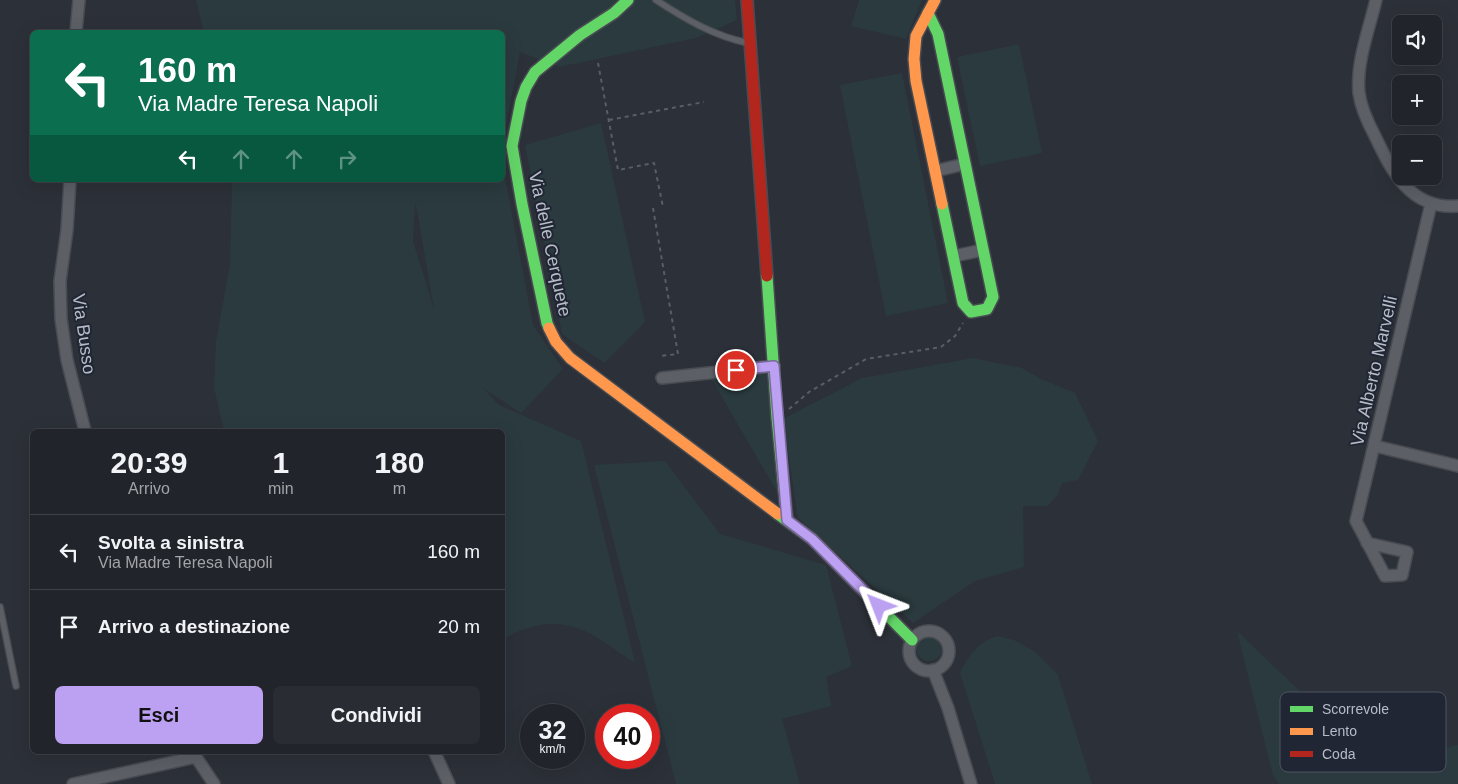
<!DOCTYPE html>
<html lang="it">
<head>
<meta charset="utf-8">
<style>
  body { margin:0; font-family:Arial,sans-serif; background:#292c32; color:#f1f3f6; height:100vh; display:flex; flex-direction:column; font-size:19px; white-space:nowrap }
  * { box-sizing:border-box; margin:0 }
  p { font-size:16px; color:#a2a4a8 }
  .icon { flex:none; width:28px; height:28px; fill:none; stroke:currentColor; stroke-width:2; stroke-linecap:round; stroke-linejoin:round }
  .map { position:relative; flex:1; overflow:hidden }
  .sheet { position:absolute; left:30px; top:429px; width:475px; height:325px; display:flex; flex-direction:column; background:#21242a; border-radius:8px; box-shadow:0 5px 20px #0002,0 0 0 1px #3e4147 }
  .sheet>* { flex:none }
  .banner { position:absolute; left:30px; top:30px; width:475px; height:152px; border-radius:8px; box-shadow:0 5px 20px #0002,0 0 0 1px #3e4147; background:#0b6e4f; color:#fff; overflow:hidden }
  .fabs { position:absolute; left:1392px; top:15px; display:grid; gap:10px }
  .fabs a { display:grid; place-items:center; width:50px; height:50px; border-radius:8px; background:#21242a; box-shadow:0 5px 20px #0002,0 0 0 1px #3e4147; font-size:25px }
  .speed { position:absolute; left:520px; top:704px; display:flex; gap:10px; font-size:25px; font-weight:700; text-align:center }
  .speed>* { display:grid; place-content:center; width:65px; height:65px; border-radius:50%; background:#21242a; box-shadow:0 5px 20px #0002,0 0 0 1px #3e4147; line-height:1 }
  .speed small { font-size:12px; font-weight:400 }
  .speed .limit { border:8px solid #d22; background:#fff; color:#111 }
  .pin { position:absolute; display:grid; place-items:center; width:42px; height:42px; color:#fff; margin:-21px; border:2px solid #fff; border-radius:50%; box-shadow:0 1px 5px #0007 }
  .me { position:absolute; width:55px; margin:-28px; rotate:315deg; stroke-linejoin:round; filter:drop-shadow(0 0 4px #0008) }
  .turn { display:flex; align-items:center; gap:18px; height:105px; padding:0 25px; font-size:22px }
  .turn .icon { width:65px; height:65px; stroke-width:2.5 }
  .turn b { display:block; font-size:35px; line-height:42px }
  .lanes { display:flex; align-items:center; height:48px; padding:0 25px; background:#0003; justify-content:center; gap:25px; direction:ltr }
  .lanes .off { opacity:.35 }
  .eta { display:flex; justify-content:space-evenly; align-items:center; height:85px; text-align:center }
  .eta b { font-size:30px; font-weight:700; line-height:35px }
  .action { display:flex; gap:10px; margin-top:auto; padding:10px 25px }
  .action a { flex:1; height:58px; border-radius:8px; background:#bca0f2; color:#111; font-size:20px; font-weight:700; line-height:58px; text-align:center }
  .action a+a { background:#292c32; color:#f1f3f6 }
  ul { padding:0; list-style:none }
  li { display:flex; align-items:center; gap:15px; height:75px; padding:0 25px; border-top:1px solid #3e4147 }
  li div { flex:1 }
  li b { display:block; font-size:19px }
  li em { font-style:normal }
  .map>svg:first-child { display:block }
  .green { fill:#2a3a3e; fill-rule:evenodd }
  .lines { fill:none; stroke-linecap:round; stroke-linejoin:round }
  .lane-casing { stroke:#484b51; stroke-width:8 }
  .street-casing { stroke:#484b51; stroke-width:14 }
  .fast-casing { stroke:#484b51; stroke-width:14 }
  .slow-casing { stroke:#484b51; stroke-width:14 }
  .jam-casing { stroke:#484b51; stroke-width:14 }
  .path { stroke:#5a5e64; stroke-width:2; stroke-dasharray:4 4; stroke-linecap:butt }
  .lane { stroke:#5c5f66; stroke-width:5.5 }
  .street { stroke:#5c5f66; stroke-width:11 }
  .fast { stroke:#63d668; stroke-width:11 }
  .slow { stroke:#ff974d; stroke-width:11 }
  .jam { stroke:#b3261e; stroke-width:11 }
  .route-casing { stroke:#7a689d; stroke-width:12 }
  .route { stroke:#bca0f2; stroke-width:9 }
  .labels { text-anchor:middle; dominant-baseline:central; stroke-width:4; stroke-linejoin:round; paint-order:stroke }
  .street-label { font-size:18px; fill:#b7bcc8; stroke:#202633 }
  .key { fill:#202633; stroke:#4d5360; stroke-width:1 }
  .key-label { font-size:14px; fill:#b7bcc8 }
</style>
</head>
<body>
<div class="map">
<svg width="1458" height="784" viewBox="0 0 1458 784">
  <rect width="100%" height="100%" fill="#2c3038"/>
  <g class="green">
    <polygon points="196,0 735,0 737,20 696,38 559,67 520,52 503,142 502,32 204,32"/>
    <polygon points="859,0 922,0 906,39 851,26"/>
    <polygon points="1019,44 1042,153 980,166 957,57"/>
    <polygon points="902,73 948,303 886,316 840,85"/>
    <polygon points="601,123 645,322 604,363 562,334 525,145"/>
    <path d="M503,167L533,325L563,369L521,413L483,388L499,405L581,441L635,663C600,640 576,615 531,627C521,629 512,635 503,639L502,431H224L214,388L216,342L230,264L232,180H502ZM415,205H416L434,309L413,241Z"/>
    <polygon points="973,358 1022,368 1041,379 1075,393 1098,441 1078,480 1062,483 1058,494 1048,506 1023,506 1024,567 975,581 913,623 798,518 783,419 862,378"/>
    <polygon points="769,373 780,497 711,378"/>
    <polygon points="665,461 720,534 826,565 852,666 826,677 831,706 782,719 800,784 676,784 594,465"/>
    <polygon points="1237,631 1376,764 1458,745 1458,784 1279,784 1273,775"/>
    <circle cx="929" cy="648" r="13"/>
    <path d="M997,636L1014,640L1034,651L1058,675L1092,784H995L960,673C969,655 977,643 997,636Z"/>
  </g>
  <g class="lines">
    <g class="lane-casing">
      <g id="lane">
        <path d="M656,0C685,19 714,36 748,43"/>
        <polyline points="0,607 16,686"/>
      </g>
    </g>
    <g class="street-casing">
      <g id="street">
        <path d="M1376,0C1369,29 1356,63 1359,93C1361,108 1368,123 1375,136C1392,172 1411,210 1458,206"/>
        <polyline points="76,32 79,0"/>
        <polyline points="935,171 965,164"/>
        <polyline points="70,180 67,230 60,281 61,319 67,360 85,431"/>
        <polyline points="954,256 983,250"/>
        <polyline points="662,378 774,366"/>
        <polyline points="1375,446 1458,466"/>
        <polyline points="1367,543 1407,552 1402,575 1385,576 1356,521 1431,204"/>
        <circle cx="929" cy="651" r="20"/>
        <polyline points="933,670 948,708 971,784"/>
        <polyline points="192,751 214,784"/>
        <polyline points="434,751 449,784"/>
        <polyline points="73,784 196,757"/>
      </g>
    </g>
    <g class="fast-casing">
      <g id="fast">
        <polyline points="928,13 938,34 993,297 987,309 971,312 963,303 942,204"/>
        <polyline points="767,276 777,418 787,520"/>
        <polyline points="549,328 547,323 522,204 512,146 521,101 526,87 535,72 580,35 614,13 628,0"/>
        <polyline points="778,514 812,539 912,640"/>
      </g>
    </g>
    <g class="slow-casing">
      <g id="slow">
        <polyline points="935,0 916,36 914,59 916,81 942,204"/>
        <polyline points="549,328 556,342 570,358 778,514"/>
      </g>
    </g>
    <g class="jam-casing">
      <polyline id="jam" points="747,0 767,276"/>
    </g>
    <g class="path">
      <polyline points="598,63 618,170 654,163 663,207"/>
      <polyline points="609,120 704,102"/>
      <polyline points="653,208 678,354 660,356"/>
      <polyline points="789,409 809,392 866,359 941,347 955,336 963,323"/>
    </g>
    <use href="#lane" class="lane"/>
    <use href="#street" class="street"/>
    <use href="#fast" class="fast"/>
    <use href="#slow" class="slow"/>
    <use href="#jam" class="jam"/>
  </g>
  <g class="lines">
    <g class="route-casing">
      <polyline id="route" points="736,370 774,366 787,520 812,539 879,606"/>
    </g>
    <use href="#route" class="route"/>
  </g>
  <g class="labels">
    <g class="street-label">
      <text transform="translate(550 244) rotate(78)">Via delle Cerquete</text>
      <text transform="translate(84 334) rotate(82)">Via Busso</text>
      <text transform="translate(1374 371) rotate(-77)">Via Alberto Marvelli</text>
    </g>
  </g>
  <rect x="1280" y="692" width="166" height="80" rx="8" class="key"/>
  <rect x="1290" y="706" width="23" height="6" fill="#63d668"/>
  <rect x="1290" y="728" width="23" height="7" fill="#ff974d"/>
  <rect x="1290" y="751" width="23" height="6" fill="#b3261e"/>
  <g class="key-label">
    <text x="1322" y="714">Scorrevole</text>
    <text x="1322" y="736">Lento</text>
    <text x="1322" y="759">Coda</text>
  </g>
</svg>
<div class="fabs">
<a><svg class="icon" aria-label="sound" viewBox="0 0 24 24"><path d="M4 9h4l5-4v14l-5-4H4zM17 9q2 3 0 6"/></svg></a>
<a>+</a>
<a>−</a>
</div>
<div class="speed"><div>32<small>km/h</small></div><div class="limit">40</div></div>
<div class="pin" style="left:736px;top:370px;background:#d93025"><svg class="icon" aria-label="arrive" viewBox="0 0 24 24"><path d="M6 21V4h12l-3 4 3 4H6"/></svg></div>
<svg class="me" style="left:879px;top:606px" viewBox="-20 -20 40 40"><path d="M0-17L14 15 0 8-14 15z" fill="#bca0f2" stroke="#fff" stroke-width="4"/></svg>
<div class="banner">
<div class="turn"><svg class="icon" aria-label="left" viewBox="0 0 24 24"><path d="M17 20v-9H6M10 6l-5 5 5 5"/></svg><div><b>160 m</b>Via Madre Teresa Napoli</div></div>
<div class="lanes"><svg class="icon" aria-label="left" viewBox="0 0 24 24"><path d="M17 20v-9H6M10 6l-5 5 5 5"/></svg><svg class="icon off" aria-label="ahead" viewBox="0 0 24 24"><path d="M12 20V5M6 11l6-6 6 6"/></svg><svg class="icon off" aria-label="ahead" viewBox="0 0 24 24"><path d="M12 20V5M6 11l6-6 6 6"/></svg><svg class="icon off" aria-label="right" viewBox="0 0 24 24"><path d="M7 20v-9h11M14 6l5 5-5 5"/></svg></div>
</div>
<section class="sheet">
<div class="eta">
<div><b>20:39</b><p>Arrivo</p></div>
<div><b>1</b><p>min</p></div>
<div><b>180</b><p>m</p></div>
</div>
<ul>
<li><svg class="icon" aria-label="left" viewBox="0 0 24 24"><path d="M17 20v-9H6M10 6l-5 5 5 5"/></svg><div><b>Svolta a sinistra</b><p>Via Madre Teresa Napoli</p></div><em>160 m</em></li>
<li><svg class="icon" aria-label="arrive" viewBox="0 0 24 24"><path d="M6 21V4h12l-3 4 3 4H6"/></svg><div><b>Arrivo a destinazione</b></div><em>20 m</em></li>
</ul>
<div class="action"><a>Esci</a><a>Condividi</a></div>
</section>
</div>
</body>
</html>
